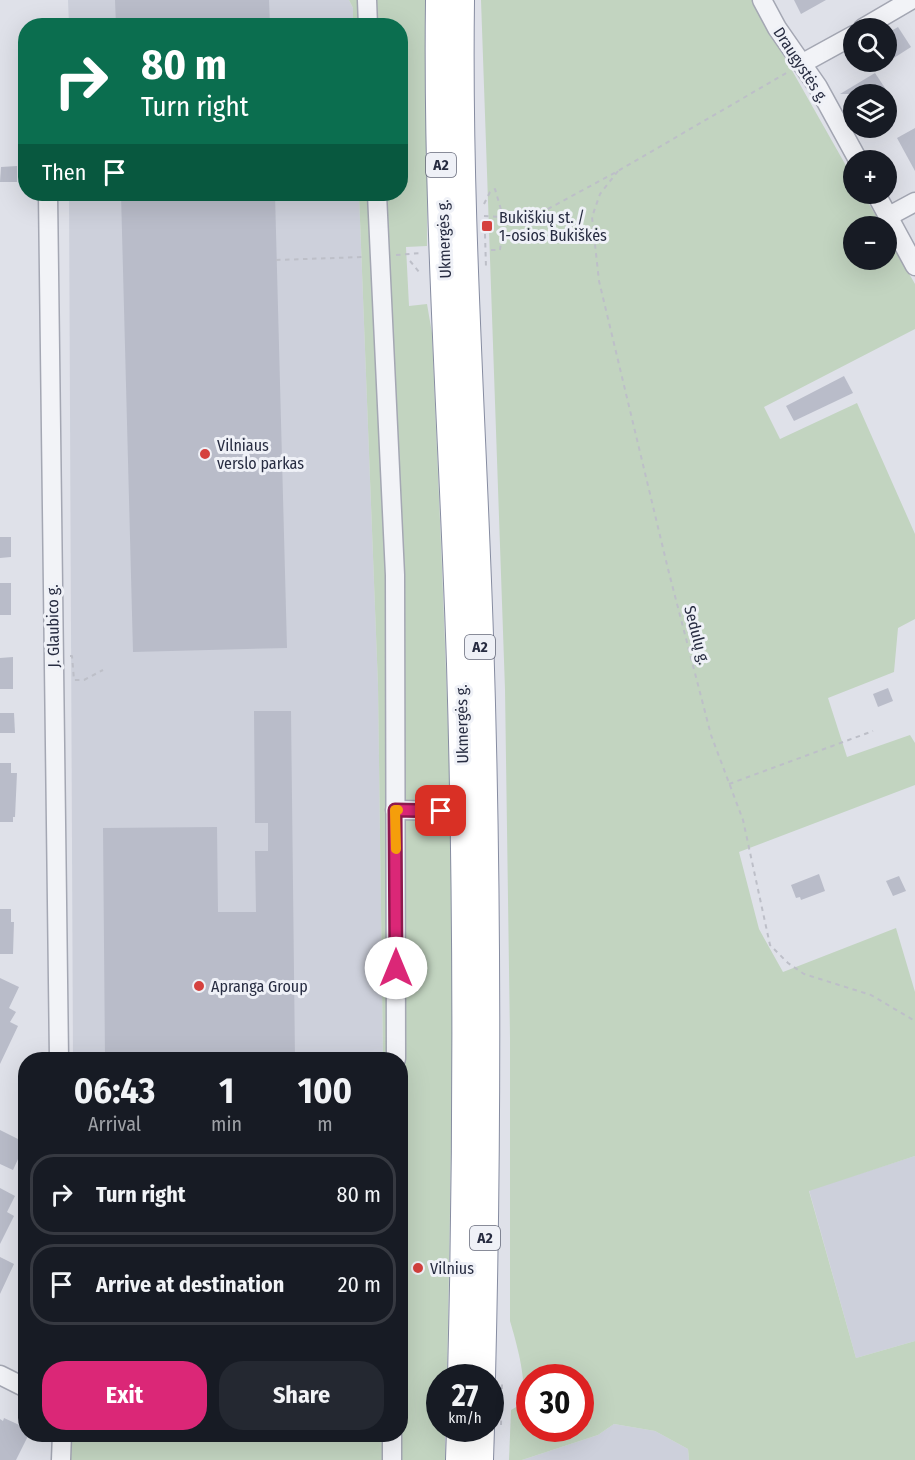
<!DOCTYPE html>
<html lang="en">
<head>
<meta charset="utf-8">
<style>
  body { margin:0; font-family:"Fira Sans Condensed",sans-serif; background:#242831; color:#f1f3f6; height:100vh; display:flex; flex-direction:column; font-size:22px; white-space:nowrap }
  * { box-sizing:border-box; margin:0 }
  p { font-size:20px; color:#9ea1a6 }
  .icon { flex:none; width:33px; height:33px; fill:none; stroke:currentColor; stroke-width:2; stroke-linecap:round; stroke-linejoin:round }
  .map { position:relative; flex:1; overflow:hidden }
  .panel { position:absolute; left:18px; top:1052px; width:390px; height:390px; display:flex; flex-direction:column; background:#171b24; border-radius:24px; box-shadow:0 6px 24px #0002 }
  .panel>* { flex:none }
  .hud { position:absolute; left:18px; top:18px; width:390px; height:183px; border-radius:24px; box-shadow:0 6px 24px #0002; background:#0b6e4f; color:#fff; overflow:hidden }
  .controls { position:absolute; left:843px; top:18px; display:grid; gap:12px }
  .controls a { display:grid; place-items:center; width:54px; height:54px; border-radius:50%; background:#171b24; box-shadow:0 6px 24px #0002; font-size:30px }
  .speed { position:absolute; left:426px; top:1364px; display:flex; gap:12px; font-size:30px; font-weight:700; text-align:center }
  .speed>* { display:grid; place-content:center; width:78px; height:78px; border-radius:50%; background:#171b24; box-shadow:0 6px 24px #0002; line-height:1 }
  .speed small { font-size:15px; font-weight:400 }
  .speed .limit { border:9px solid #d22; background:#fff; color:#111 }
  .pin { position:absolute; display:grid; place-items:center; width:51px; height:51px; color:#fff; margin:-26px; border-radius:12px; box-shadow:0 3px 9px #0006 }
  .me { position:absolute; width:66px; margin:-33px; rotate:0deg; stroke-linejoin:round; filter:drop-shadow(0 0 4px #0008) }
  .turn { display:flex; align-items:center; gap:21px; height:126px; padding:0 24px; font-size:27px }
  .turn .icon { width:78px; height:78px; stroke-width:2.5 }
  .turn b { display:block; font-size:42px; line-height:51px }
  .then { display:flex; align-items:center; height:57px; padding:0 24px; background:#0003; gap:12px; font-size:22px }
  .eta { display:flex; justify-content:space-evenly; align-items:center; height:102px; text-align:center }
  .eta b { font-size:36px; font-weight:700; line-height:42px }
  .primary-button { display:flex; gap:12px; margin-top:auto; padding:12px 24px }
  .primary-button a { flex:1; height:69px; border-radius:24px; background:#db2777; color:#fff; font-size:24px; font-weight:700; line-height:69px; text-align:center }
  .primary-button a+a { background:#242831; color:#f1f3f6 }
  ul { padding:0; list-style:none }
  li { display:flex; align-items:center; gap:18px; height:81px; margin:0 12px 9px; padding:0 12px; border:3px solid #363941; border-radius:24px }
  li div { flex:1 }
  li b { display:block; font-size:22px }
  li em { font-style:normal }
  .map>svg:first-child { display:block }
  .built { fill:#cdd0db }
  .green { fill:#c2d4c0; fill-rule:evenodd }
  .building { fill:#b9bcc9 }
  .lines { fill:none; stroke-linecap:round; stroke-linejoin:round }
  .minor-casing { stroke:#a4a7b3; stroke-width:21 }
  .highway-casing { stroke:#868ca1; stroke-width:28 }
  .path { stroke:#bdbfc8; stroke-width:2; stroke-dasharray:4.5 4.5; stroke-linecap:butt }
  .minor { stroke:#f2f3f7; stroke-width:18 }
  .highway { stroke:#fff; stroke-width:26 }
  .route-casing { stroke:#8e194d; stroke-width:15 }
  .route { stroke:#db2777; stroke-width:10 }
  .slow { stroke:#f59e0b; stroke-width:10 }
  .poi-dot { fill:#d5413e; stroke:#eff1f7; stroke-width:2 }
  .labels { text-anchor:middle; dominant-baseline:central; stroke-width:6; stroke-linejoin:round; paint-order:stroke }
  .shield { fill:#eff1f7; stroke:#636778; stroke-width:1.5 }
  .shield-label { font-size:15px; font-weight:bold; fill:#272c41 }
  .street-label { font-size:16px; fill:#272c41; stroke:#eff1f7 }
  .poi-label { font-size:16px; fill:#272c41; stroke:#eff1f7; text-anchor:start }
</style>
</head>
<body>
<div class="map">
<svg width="915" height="1460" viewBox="0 0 915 1460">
  <rect width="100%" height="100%" fill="#dfe1e9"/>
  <g class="built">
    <polygon points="68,0 349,0 353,8 353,25 69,25"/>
    <polygon points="69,194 359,194 378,686 383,1059 73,1059"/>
    <polygon points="915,1156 915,1341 856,1358 809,1190"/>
    <polygon points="614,1424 655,1431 688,1449 689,1460 522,1460 598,1435"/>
  </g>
  <g class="green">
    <path d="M349,0H428L427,246L406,247L409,306L427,304L432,333C440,527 450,721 452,915C453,1069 450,1223 447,1377H440V1428H445V1460H71L72,1434H400V1059H383L378,686L359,194H400V26L353,25V8Z"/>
    <path d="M481,0H752L853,178L854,194H863L882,226H854V260H886L887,235L915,284V329L764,407L780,439L857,403L915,534V619L898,628L894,672L828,698L847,757L910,735L915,743V785L739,852L759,929L783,972L896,928L915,992V1156L809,1191L856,1358L915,1341V1460H689L688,1449L655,1431L614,1424L598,1435L522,1460H509L511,1410C514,1408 517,1407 519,1404C531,1391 515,1338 510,1321V1038L505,689ZM530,1377H580V1428H530Z"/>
  </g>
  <g class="building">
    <polygon points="115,0 269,0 270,26 116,26"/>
    <polygon points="794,0 826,0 801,14"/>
    <polygon points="898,27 911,47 886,63 886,34"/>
    <polygon points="875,73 889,94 840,94"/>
    <polygon points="915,128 915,171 897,138"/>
    <polygon points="17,166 17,182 0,182 1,167"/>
    <polygon points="121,194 275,194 287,648 133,652"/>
    <polygon points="844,376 853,393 794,421 786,406"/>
    <polygon points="0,537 11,537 11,557 0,558"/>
    <rect x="0" y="583" width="11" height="32"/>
    <polygon points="13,657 13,689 0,689 0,658"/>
    <polygon points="888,688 893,701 878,707 873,694"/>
    <polygon points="254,711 291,711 295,1059 105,1059 103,828 217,827 218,912 256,912 255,851 268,851 268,823 255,823"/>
    <polygon points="0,713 14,713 15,733 0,733"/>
    <polygon points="0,763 11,763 11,773 17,773 15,817 13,817 13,822 0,822"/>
    <polygon points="819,874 825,891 801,900 800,897 796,898 791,885"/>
    <polygon points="899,876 906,891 893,896 886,881"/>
    <polygon points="0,909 11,909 11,922 14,922 13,954 0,954"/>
    <polygon points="0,978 19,987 9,1008 16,1012 10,1022 18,1026 0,1064"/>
    <polygon points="0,1130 22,1141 20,1145 24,1146 13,1170 0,1164"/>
    <polygon points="0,1188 15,1196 7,1212 14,1216 0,1244"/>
    <polygon points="0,1257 14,1264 0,1294"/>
    <polygon points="4,1418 26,1428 26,1434 29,1434 16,1460 0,1460 0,1419 3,1421"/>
  </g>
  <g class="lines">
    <g class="minor-casing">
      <g id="minor">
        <polyline points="367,0 368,26"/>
        <polyline points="762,0 777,28 818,87 858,160"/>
        <polyline points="863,28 911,0"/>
        <polyline points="803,63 854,35"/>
        <polyline points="48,194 59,1059"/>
        <polyline points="377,194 395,575 396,1059"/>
        <polyline points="876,194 915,266"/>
        <polyline points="889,216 915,202"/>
        <polyline points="395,810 464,811"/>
        <polyline points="0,1375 26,1388"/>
        <polyline points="61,1460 62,1434"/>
        <polyline points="392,1460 392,1434"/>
      </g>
    </g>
    <g class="highway-casing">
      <g id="highway">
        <path d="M439,0C436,221 453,443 460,664C467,902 467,1139 461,1377"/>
        <path d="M461,0C458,212 473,425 480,636C488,883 488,1130 482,1377"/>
        <polyline points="459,1460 460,1428"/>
        <polyline points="480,1460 481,1428"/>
      </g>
    </g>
    <g class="path">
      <polyline points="618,171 600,194 592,217 599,281 668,569 711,735 743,820 770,945 788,963 804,974 871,995 915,1021"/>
      <polyline points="484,204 490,192 495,189 504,220 522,223 618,171 788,72"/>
      <polyline points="484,216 502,217"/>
      <polyline points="485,234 486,267"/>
      <polyline points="491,250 500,250 504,220"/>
      <polyline points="396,255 422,253"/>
      <polyline points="276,260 363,257"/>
      <polyline points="410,261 419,272"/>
      <polyline points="70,656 72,656 74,680 84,680 103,670"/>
      <polyline points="729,784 873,731"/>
      <polyline points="501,1425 502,1383"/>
    </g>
    <use href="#minor" class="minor"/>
    <use href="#highway" class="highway"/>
  </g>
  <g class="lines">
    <g class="route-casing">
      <polyline id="route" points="396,968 395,810 441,811"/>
    </g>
    <use href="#route" class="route"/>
    <polyline class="slow" points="396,849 395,810 398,810"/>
  </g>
  <g class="poi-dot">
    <rect x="481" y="220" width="12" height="12" rx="3"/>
    <circle cx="205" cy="454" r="6"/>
    <circle cx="199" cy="986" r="6"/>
    <circle cx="418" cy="1268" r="6"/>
  </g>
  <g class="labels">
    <g class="shield">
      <rect x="426" y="153" width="30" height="24" rx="4.5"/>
      <rect x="465" y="635" width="30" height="24" rx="4.5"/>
      <rect x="470" y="1226" width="30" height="24" rx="4.5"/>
    </g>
    <g class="shield-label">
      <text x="441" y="165">A2</text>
      <text x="480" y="647">A2</text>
      <text x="485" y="1238">A2</text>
    </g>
    <g class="street-label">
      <text transform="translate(801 65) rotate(57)">Draugystės g.</text>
      <text transform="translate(444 239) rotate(-92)">Ukmergės g.</text>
      <text transform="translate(53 626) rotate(-91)">J. Glaubico g.</text>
      <text transform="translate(697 635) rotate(75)">Sedulų g.</text>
      <text transform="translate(462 724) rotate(-91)">Ukmergės g.</text>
    </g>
    <g class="poi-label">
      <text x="499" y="217">Bukiškių st. /<tspan x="499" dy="18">1-osios Bukiškės</tspan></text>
      <text x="217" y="445">Vilniaus<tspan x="217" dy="18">verslo parkas</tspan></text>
      <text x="211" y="986">Apranga Group</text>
      <text x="430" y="1268">Vilnius</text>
    </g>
  </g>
</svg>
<div class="controls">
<a><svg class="icon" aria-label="search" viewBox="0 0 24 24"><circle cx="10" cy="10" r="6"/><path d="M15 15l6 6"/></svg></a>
<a><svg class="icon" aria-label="layers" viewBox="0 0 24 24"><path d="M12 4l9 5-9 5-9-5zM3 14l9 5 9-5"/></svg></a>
<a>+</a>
<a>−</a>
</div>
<div class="speed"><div>27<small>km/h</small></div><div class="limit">30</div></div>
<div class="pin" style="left:441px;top:811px;background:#d93025"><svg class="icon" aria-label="arrive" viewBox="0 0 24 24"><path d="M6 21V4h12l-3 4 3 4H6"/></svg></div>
<svg class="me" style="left:396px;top:968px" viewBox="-20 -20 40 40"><circle r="19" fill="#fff"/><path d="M0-13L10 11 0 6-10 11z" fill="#db2777"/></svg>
<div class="hud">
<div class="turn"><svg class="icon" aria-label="right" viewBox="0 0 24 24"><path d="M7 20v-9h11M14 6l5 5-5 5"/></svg><div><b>80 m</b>Turn right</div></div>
<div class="then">Then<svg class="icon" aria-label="arrive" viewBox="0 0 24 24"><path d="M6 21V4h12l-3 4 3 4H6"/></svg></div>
</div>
<section class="panel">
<div class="eta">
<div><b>06:43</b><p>Arrival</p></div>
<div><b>1</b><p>min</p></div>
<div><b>100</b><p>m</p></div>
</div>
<ul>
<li><svg class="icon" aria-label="right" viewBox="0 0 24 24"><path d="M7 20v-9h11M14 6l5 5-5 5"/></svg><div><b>Turn right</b></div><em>80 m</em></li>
<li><svg class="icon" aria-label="arrive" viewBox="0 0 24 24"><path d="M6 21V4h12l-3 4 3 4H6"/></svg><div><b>Arrive at destination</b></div><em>20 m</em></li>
</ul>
<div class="primary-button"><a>Exit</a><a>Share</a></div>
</section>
</div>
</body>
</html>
